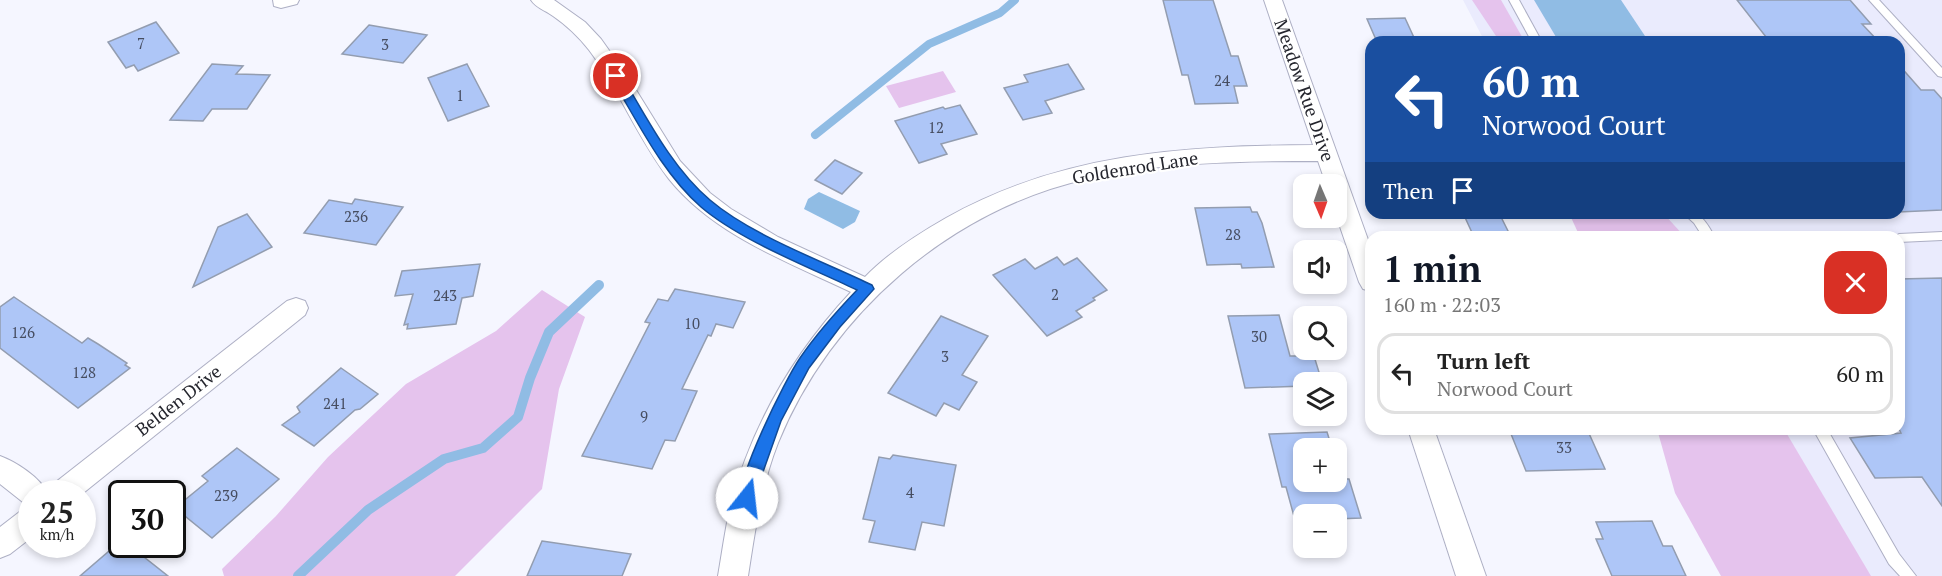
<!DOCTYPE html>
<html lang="en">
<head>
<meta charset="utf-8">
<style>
  body { margin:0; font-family:"PT Serif",serif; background:#f2f2f2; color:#222; height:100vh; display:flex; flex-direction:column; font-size:22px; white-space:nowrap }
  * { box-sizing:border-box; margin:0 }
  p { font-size:20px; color:#767676 }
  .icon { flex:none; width:33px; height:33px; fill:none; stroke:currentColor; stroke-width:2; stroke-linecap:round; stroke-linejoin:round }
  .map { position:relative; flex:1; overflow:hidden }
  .sheet { position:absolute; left:1365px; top:231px; width:540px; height:204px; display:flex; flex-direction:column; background:#fff; border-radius:18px; box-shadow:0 3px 9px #0003 }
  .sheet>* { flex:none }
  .guide { position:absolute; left:1365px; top:36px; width:540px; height:183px; border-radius:18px; box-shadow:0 3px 9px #0003; background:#1a4fa0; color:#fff; overflow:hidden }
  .needle { width:39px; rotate:178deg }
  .controls { position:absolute; left:1293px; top:174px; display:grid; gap:12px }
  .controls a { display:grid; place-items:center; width:54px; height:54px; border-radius:12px; background:#fff; box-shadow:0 3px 9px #0003; font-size:30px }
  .speed { position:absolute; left:18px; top:480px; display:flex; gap:12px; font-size:30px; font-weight:700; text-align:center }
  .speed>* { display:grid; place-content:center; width:78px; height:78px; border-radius:50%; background:#fff; box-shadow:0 3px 9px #0003; line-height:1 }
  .speed small { font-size:15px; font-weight:400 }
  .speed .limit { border:3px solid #111; border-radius:9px; background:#fff; color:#111 }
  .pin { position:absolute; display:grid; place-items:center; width:51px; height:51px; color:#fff; margin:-26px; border:3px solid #fff; border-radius:50%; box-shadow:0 2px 6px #0007 }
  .me { position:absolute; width:66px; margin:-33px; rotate:16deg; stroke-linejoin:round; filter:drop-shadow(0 0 4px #0008) }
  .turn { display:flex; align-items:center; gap:21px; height:126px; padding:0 18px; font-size:27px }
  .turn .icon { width:78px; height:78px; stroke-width:2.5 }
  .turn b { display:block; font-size:42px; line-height:51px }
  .then { display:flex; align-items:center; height:57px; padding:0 18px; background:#0003; gap:12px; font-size:22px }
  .round { display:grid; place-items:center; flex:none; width:63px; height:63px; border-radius:18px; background:#f2f2f2 }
  .summary { display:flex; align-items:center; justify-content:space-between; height:102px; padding:0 18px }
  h1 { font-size:36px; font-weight:700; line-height:45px; color:#111827 }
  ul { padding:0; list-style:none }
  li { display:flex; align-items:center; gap:18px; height:81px; margin:0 12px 9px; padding:0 6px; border:3px solid #e0e0e0; border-radius:18px }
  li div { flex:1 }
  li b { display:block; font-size:22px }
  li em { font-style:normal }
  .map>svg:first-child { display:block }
  .built { fill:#eaebfd }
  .green { fill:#e5c3ed }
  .water { fill:#90bce4 }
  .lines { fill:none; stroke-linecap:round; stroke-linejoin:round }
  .stream-far1 { stroke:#90bce4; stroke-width:8 }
  .stream { stroke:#90bce4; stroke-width:10 }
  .building { fill:#aec6f7; stroke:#939db0; stroke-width:1.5 }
  .lane-casing { stroke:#adafc4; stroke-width:2 }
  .street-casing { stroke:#adafc4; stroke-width:2 }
  .lane { fill:#fff; fill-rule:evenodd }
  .street { fill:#fff; fill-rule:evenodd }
  .route { fill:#1a73e8; stroke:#114b97; stroke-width:1.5 }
  .labels { text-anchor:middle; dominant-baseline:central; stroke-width:4.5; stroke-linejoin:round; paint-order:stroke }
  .number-label { font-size:15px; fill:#464d60 }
  .street-label { font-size:18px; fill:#24252d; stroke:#fff }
</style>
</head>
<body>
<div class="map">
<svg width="1942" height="576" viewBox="0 0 1942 576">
  <rect width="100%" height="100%" fill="#f5f6ff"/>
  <polygon class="built" points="1463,0 1942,0 1942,576 1758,576 1683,429 1899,429 1899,237 1589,237 1578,213 1899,213 1899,42 1485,42"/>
  <g class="green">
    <polygon points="1472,0 1501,0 1525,42 1500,42"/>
    <polygon points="943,71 956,92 899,108 886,86"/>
    <polygon points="1569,213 1663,213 1685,237 1580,237"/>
    <polygon points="542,290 585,317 559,389 542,489 455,576 224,576 222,569 276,516 328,457 406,384 496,331"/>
    <polygon points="1657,429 1784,429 1871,576 1721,576 1675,493"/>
  </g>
  <g class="water">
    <polygon points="1534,0 1621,0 1649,42 1559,42"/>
    <polygon points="819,192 860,211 855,222 843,229 804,209 808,199"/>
  </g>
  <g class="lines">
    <polyline class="stream-far1" points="815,135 929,44 1000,13 1015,0"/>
    <polyline class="stream" points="298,576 368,510 444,459 483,448 518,417 530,378 549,332 599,285"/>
  </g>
  <g class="building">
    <polygon points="1163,0 1213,0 1231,56 1238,56 1247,86 1234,86 1238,103 1195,104 1188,75 1182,75"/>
    <polygon points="1737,0 1850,0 1871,24 1862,24 1879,42 1770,42"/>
    <polygon points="1405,18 1416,42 1377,42 1367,19"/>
    <polygon points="156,22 179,53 138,71 134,65 126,68 108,42"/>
    <polygon points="369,25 427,35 403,63 342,54"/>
    <polygon points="212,64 243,66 236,74 270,75 247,109 212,109 203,121 170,120"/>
    <polygon points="467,64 489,106 448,121 428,78"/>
    <polygon points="1068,64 1084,89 1045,101 1052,113 1023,120 1004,88 1028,82 1024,75"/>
    <polygon points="1899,65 1921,90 1934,90 1942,99 1942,210 1899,212"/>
    <polygon points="960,105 977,134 941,144 947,154 919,163 895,121 943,107 945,109"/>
    <polygon points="835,160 862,173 842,194 815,180"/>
    <polygon points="355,199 403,207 376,245 304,233 329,200 352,204"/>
    <polygon points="1250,207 1252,212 1257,212 1262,223 1274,267 1242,268 1241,264 1207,265 1195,208"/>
    <polygon points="1463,213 1499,213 1511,237 1474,237"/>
    <polygon points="247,214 272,247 193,287 218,227"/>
    <polygon points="1057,257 1064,265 1077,258 1107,290 1093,298 1095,300 1076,311 1082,317 1047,336 993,275 1025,259 1035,269"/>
    <polygon points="480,264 473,296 462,298 456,324 407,329 408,324 404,325 413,294 395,296 402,271"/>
    <polygon points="1942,278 1942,506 1922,477 1875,478 1850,438 1901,433 1899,429 1899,279"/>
    <polygon points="675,289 745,302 733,328 716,324 711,336 708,335 682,389 697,391 675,441 665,440 652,469 582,456 650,323 645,322 658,299 668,301"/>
    <polygon points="14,297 82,343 88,338 98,344 127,363 125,365 130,368 78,408 0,348 0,307"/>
    <polygon points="1279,315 1290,356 1314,356 1322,382 1304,382 1304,386 1245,388 1228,316"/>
    <polygon points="941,316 988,336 962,375 977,382 959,410 944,403 936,416 888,393"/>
    <polygon points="341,368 378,394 360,409 355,410 314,446 282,425 300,412 297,407"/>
    <polygon points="1527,429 1587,429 1605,469 1526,471 1511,434 1528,433"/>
    <polygon points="1327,432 1332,448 1304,448 1304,482 1336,482 1336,465 1340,479 1349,479 1361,518 1336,519 1336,514 1304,514 1304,520 1295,520 1286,487 1282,487 1269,434"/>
    <polygon points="237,448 279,479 212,538 175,508 208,481 202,476"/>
    <polygon points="893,455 956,465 944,526 922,522 915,550 869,542 875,521 863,519 879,457 890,459"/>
    <polygon points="1652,521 1663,546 1672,546 1686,576 1612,576 1596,539 1603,539 1596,522"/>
    <polygon points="122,540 122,554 130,546 168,576 80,576"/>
    <polygon points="542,541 631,554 622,576 527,576"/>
  </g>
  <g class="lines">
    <g class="lane-casing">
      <g id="lane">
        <polygon points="1509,0 1519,0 1542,42 1532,42"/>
        <polygon points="1869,0 1879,0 1942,68 1942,77 1938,76"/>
        <path d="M1683,213C1703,213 1705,221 1715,237H1703L1694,223Z"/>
        <polygon points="1942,232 1942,240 1899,242 1899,237 1894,237 1899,234"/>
        <polygon points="1813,429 1827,429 1899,554 1916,576 1900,576 1889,564"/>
      </g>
    </g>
    <g class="street-casing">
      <g id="street">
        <polygon points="273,0 299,0 297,4 281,8 274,6"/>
        <path d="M531,0H554L585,22L601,39L628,77L680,161L710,193L731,209L778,237L865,277C887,254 918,234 946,218C1062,153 1182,146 1313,145L1264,0H1282L1371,248V291L1363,289L1359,282L1336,215V184H1326L1318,161C1241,161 1163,162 1087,179C951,209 830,314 778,443C761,486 755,531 748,576H718C722,553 725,530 730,508C751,426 794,353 851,292C788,262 714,235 669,179C638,139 620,91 589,50C579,37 566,25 553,16C545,10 536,8 531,0Z"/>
        <polygon points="296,298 305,301 308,308 305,315 82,494 48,494 52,485 287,301"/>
        <polygon points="1408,429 1434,429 1486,576 1456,576"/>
        <path d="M0,456C16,462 40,477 48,494H32V506L24,503L0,484Z"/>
        <polygon points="32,506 32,537 10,554 0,558 0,527 22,510"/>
      </g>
    </g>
    <use href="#lane" class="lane"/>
    <use href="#street" class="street"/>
  </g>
  <path class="route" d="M616,72L620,73C646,116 671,167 710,200C751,235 822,261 872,285L874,289L840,327L809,368L781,421L752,503L747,505L741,503C733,484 786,378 800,358C817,333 836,312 857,290C809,267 741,241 701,207C661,172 637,120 610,76Z"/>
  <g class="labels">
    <g class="number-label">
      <text x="141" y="43">7</text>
      <text x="385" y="44">3</text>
      <text x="1222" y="80">24</text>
      <text x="460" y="95">1</text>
      <text x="936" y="127">12</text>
      <text x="356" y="216">236</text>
      <text x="1233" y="234">28</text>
      <text x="1055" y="294">2</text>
      <text x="445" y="295">243</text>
      <text x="692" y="323">10</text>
      <text x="23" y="332">126</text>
      <text x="1259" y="336">30</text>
      <text x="945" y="356">3</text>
      <text x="84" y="372">128</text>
      <text x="335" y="403">241</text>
      <text x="644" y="416">9</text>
      <text x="1564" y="447">33</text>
      <text x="910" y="492">4</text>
      <text x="226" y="495">239</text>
    </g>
    <g class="street-label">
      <text transform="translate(1305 90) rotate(71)">Meadow Rue Drive</text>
      <text transform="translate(1135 167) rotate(-9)">Goldenrod Lane</text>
      <text transform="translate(178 400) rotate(-38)">Belden Drive</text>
    </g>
  </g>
</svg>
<div class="controls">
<a><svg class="needle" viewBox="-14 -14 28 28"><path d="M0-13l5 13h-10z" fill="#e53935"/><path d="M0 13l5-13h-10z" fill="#767676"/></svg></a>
<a><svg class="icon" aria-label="sound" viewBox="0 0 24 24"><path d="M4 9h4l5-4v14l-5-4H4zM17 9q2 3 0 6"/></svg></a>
<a><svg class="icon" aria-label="search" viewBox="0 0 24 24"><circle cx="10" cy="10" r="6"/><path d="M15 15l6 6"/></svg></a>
<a><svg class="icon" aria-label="layers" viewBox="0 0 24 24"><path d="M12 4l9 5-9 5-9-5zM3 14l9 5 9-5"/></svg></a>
<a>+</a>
<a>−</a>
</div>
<div class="speed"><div>25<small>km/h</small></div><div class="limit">30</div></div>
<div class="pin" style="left:616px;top:76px;background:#d93025"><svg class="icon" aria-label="arrive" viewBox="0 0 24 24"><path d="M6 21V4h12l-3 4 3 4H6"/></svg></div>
<svg class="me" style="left:747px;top:498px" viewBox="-20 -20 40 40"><circle r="19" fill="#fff"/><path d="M0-13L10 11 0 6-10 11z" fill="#1a73e8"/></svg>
<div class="guide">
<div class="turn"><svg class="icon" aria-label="left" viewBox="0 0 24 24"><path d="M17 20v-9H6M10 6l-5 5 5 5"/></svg><div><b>60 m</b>Norwood Court</div></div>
<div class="then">Then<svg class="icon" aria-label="arrive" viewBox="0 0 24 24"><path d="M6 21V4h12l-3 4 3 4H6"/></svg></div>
</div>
<section class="sheet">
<div class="summary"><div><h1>1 min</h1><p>160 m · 22:03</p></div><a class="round" style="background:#d93025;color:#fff"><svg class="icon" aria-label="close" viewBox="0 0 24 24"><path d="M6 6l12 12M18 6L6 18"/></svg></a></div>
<ul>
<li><svg class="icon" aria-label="left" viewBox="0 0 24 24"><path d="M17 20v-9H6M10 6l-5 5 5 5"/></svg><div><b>Turn left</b><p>Norwood Court</p></div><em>60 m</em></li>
</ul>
</section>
</div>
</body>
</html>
